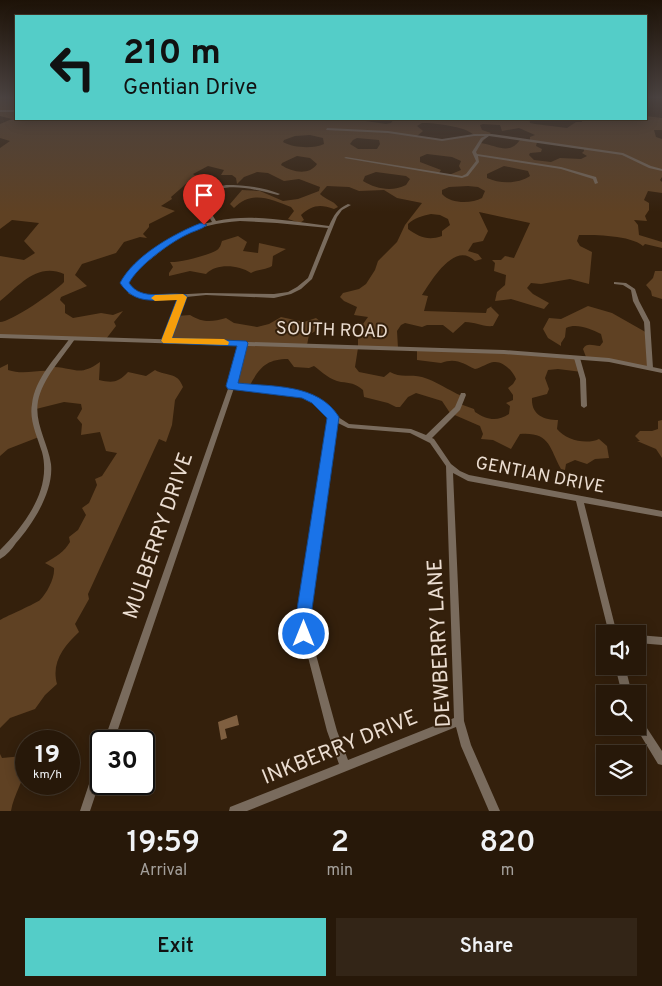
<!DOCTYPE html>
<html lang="en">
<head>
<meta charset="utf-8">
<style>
  body { margin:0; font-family:Overpass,sans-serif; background:#332517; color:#f1f3f6; height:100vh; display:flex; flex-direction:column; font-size:19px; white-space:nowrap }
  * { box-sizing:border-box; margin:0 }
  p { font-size:16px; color:#a4a09c }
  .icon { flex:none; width:28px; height:28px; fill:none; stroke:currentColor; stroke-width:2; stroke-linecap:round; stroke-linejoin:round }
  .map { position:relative; height:811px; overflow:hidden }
  .panel { display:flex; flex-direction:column; background:#271809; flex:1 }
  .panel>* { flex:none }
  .banner { position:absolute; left:15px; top:15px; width:632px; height:105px; border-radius:0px; box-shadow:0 2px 12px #0003,0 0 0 1px #43372a; background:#54cdc8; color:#111; overflow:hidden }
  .fabs { position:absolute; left:596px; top:625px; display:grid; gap:10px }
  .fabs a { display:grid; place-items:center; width:50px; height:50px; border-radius:0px; background:#271809; box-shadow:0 2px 12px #0003,0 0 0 1px #43372a; font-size:25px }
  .speed { position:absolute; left:15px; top:730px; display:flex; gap:10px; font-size:25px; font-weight:700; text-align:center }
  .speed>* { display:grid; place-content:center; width:65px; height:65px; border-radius:50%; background:#271809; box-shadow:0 2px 12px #0003,0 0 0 1px #43372a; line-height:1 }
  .speed small { font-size:12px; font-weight:400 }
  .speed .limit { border:2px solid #111; border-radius:8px; background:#fff; color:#111 }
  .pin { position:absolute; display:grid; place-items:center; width:42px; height:42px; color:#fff; margin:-51px -21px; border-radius:50% 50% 50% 0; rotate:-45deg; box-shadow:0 0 5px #0007 }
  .pin .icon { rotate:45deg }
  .me { position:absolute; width:55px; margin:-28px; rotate:0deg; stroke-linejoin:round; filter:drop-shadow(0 0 4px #0008) }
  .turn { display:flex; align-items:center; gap:18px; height:105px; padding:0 25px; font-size:22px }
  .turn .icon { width:65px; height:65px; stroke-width:2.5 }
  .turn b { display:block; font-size:35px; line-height:42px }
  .eta { display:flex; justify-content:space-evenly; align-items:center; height:85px; text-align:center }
  .eta b { font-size:30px; font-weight:600; line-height:35px }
  .action { display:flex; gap:10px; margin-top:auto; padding:10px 25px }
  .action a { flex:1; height:58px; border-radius:0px; background:#54cdc8; color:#111; font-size:20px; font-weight:600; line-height:58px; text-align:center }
  .action a+a { background:#332517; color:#f1f3f6 }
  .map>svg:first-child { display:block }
  .green { fill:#5f4123; fill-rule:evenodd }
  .water { fill:#7f5f40 }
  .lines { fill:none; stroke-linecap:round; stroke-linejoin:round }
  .minor { fill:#796b5d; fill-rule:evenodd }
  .tertiary { fill:#796b5d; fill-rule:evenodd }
  .route { fill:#1a73e8; stroke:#114b97 }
  .slow { fill:#f59e0b }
  .labels { text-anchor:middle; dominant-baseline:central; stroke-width:4; stroke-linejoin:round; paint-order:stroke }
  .street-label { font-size:18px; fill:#ebddd1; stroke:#34200c }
  .near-street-label { font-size:21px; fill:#ebddd1; stroke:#34200c }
</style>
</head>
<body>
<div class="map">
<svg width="662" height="811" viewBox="0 0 662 811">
  <rect width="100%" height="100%" fill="#34200c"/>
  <g class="green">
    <path d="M0,98H16V119H352L386,124L391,123L394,119H529L530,123L535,124L567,128L576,122H582L581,119H646V116L662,118V130H654L656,137L662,139V177L660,180L662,182V193L648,191L644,200L649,203V210L645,216L647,221L634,220L638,225L639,235L662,242V248L645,244L643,246C630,235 596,235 579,235L577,241L580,246L592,252L589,284L570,279L541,284L531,283L527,288L533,294L549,303L544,309L511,299L495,301L497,292L505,285L506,275L494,271L495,263L492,260H501L505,256L514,258L530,223L479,212L488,231L483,241L473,243L468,251L478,254L482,259L475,261C455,240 431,281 422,295L428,296L424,311L486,313L487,309L492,306L491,307L499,315L493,326C482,327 476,322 465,322L453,333L443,325H427L422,327L405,323L401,325L397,331L398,348L358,347V336L365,329L363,324L368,317L354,315L357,307L344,301L340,297L343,293L359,289L366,284L375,270L378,261L397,242L405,225L422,203L397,198L384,190L359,191L349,187L327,186L320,194C326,200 333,200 338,207L334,209C320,204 312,205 301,215L304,220L300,223L288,219L294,211L291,207C270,199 252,190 234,208L230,204L242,190L260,191L283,201L298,199L319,191L320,187L299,179L284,181L268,173L257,172L244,177L237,184L236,178L232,175H221L224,170L208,166L193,174L209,186L187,183L171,197L172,199L161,206L175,211L149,224V227L143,234L147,238L140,237L124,242L116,253L82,264L75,275L87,286L61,297L60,300L65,305V313L73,318L101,313L113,315L123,311L114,322L116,326L106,339L0,338V322C11,322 56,291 64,282V274C37,262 19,286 0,301V256L24,260L35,253L24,241L39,223L12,220L0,229V148L10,141L0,138V124L12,119L0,116ZM422,123C434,123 465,126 474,135L446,140L417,136L423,131L417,126ZM483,124L500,125L502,131L519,128L535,135L530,137V141L520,140C509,155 498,146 481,143L491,133L482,130L480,125ZM310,135L323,138L324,144C313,149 294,148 283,142L284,140L295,136ZM357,138L379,140L380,144L377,149H358L350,144L353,140ZM537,142L584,149V151L582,153L587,156L581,159L560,158L551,162L534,160L529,155L530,153L541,152L542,149L536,146ZM427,154L452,157L461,161L459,166L461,170L449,175L439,173L441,170L420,162V157ZM297,156L310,158L317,164C309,176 292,172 281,165L282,163ZM504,166L528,171L530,176C518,184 500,184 487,178V174ZM376,172L406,176L410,179L406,185C392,192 376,189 363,181L365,176ZM468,186L478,187L485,191L482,198C471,204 451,204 442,194V190L449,187ZM431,214L440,215L448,219L450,225L442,231V236C428,241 419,237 408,229V224C414,218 422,216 431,214Z"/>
    <path d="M238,236L247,242L243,251L258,253L259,243L286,249L273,256L272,266C265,270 258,269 251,273C238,265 217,263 206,274L190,271L169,276V273L173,267L170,262C178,263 216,254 219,248C221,246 221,243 222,241Z"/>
    <polygon points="655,271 662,271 662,299 652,296 651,291 646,285 653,278"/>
    <path d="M588,306L612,313L649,334L651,368L586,357L583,349C587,342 593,346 600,346L603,342L601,334C590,329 577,323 566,328L565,337L561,343V346L548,338L543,329L549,318L561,319Z"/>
    <path d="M190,315C203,323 212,322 226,318L234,323L257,327L269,324L281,317L304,322L316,318L321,322L317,330L309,335L307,345L358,348L355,367L359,372L384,377L390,372C400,378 411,374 422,377C436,381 448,390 462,396L460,404L474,409L475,412C487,420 497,422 509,414L510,406L506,403L513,400V395L508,388L513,384L516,379C513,371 503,361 494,362C489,362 481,368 475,369C464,364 456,357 441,363L417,360V350L506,352L578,358L582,372L558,369L548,370L545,378L549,389L547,394L532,398C531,415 544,420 558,420L557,429C566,440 586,445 599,439L607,446L609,458L595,459L587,464L575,460L566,464L565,470L561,469C549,447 550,432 520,434L511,449L493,440L481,439L483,434L480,426L450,413L442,401L416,393L408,397L400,407H396L388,403L364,397L363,390C355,383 350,383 341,382C330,380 322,372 314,366L309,368L294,367L288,359C266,359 259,368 249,387L234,384L243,344L168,341L177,316Z"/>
    <path d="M100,362L99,380C112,383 118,383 128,372L146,376L155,370C167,377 177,371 183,387L175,400L172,425L166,442L159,439L88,594L89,599L75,624L79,632C64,646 51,662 57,684L45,695L35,709L10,718L0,728V620C7,616 37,603 40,600C47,593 55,578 54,568L45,563C56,557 64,552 70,542L69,537L78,530L86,515L82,508L89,503L97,485L95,479L102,476L117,453L106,451L100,432L81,435L82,424L77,418L82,409L81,404L64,402L36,409L39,437L8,449L0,456V368L8,364V370C23,375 35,370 51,371L54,367C76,368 79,377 100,362Z"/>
    <polygon points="662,420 662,458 656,449 637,441 640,441 635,436 640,431 652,431 658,429 658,421"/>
    <path d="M0,754L2,758L23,756C31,772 14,791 11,811H0Z"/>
  </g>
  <polygon class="water" points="237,715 239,725 225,729 227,738 221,740 218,722"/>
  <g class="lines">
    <g class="minor">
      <rect x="0" y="110" width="16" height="2"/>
      <polygon points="327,128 388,131 442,139 474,134 492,134 623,153 651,166 662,169 662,171 649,168 622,155 489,136 483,140 476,152 477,154 561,167 596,177 598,183 595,184 593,179 561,169 478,156 479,162 468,176 462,178 344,158 346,157 462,176 466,174 476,161 472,152 481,138 485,136 474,136 442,141 388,133 326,130"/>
      <path d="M226,185C244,185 264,187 280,194L278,195C260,191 224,180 209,195C207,196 206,199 204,201L216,221C253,213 292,222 329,226C334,215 337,209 348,204L351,205L342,210L337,217L312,279L301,289L291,294L274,298L206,295L186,297L169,341L166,343L164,342L163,341L180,297L152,300L129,294L122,283C126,269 138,263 149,255C170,240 186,227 212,222L200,201C208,190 213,188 226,185ZM240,221L277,223L328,228L308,278L297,287L288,292L274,294L206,293L152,296L133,292L126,283C130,271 141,265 151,259C160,252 169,244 179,237C198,226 218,223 240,221Z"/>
      <polygon points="614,282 626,283 635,289 639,301 650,322 653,368 652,369 650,370 647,368 644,322 633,301 631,290 623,285 614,284"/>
      <path d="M72,337L75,339C62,358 43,378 38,401C34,423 48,443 51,464C54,491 33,524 16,543C12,549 7,555 0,559V550C25,525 52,489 42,452C37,436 29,420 32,404C35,378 56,358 70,338Z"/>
      <path d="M243,341L246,343L235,384L304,393L318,398L335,415L349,424L411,429L426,435L455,407L461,393H465L466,395L460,410L432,438L434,439L451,464L460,471L469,475L662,511V517L584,503L617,634H609L576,501L468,481L453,473L464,721L471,745L500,811H489L461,746L456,727L247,811H229L230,807L339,764L327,731L299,622L330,418L314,402L303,397L234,388L114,741H104L229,386L240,343ZM336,422L348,428L410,433L430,443L446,466L454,718L348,760L337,731L307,622Z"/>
      <polygon points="577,356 580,358 586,379 587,406 584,408 581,406 580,379 574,358"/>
      <polygon points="638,635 662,637 662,645 638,643"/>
      <polygon points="615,666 625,666 632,694 622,694"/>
      <polygon points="638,717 641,719 662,751 662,765 658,764 635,726 638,726"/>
      <polygon points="101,758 101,778 90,811 80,811 96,763 97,759"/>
    </g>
    <polygon class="tertiary" points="0,334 504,350 609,358 662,369 662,373 609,362 504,354 0,338"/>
  </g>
  <linearGradient id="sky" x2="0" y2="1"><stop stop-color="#1d1207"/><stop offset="0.46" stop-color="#4a4240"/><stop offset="1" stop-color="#4a4240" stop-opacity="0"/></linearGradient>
  <rect width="662" height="212" fill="url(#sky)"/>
  <path class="route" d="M201,223L207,225C201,230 193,231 186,235C168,244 138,266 129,283C142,302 166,291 186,295L187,297L172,338L246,341L248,343L238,383C272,387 318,383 339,417L312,609C311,619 314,630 310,639L304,642L299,639L295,622L327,418L312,403L302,398L228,389L226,386L237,346L163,343L161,341L177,299C153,300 135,305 120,283C134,256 173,234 201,223Z"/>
  <polygon class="slow" points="183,294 187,297 172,338 224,339 229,342 228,345 163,343 161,341 177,300 155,301 151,298 155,295"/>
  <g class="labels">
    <g class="street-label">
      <text transform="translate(332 331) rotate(2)">SOUTH ROAD</text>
      <text transform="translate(540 476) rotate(11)">GENTIAN DRIVE</text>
    </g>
    <g class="near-street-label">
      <text transform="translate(159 536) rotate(-71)">MULBERRY DRIVE</text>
      <text transform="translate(440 643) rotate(-93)">DEWBERRY LANE</text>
      <text transform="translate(340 748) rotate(-22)">INKBERRY DRIVE</text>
    </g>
  </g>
</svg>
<div class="fabs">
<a><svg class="icon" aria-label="sound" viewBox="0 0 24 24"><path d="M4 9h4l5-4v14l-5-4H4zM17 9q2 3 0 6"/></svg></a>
<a><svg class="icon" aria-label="search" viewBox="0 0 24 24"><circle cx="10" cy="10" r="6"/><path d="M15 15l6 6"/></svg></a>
<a><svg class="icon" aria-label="layers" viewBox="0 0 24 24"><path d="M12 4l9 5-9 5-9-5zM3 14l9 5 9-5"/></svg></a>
</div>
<div class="speed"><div>19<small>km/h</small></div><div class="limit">30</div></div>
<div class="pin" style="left:204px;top:225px;background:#d93025"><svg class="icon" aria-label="arrive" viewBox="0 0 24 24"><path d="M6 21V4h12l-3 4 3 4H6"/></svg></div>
<svg class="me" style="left:304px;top:634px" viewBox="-20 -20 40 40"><circle r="17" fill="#1a73e8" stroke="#fff" stroke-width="3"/><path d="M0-11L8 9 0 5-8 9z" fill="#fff"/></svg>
<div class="banner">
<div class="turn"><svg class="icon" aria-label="left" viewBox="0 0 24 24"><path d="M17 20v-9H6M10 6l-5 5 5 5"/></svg><div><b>210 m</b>Gentian Drive</div></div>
</div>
</div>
<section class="panel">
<div class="eta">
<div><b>19:59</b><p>Arrival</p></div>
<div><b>2</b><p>min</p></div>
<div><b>820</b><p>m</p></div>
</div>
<div class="action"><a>Exit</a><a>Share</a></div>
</section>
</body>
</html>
